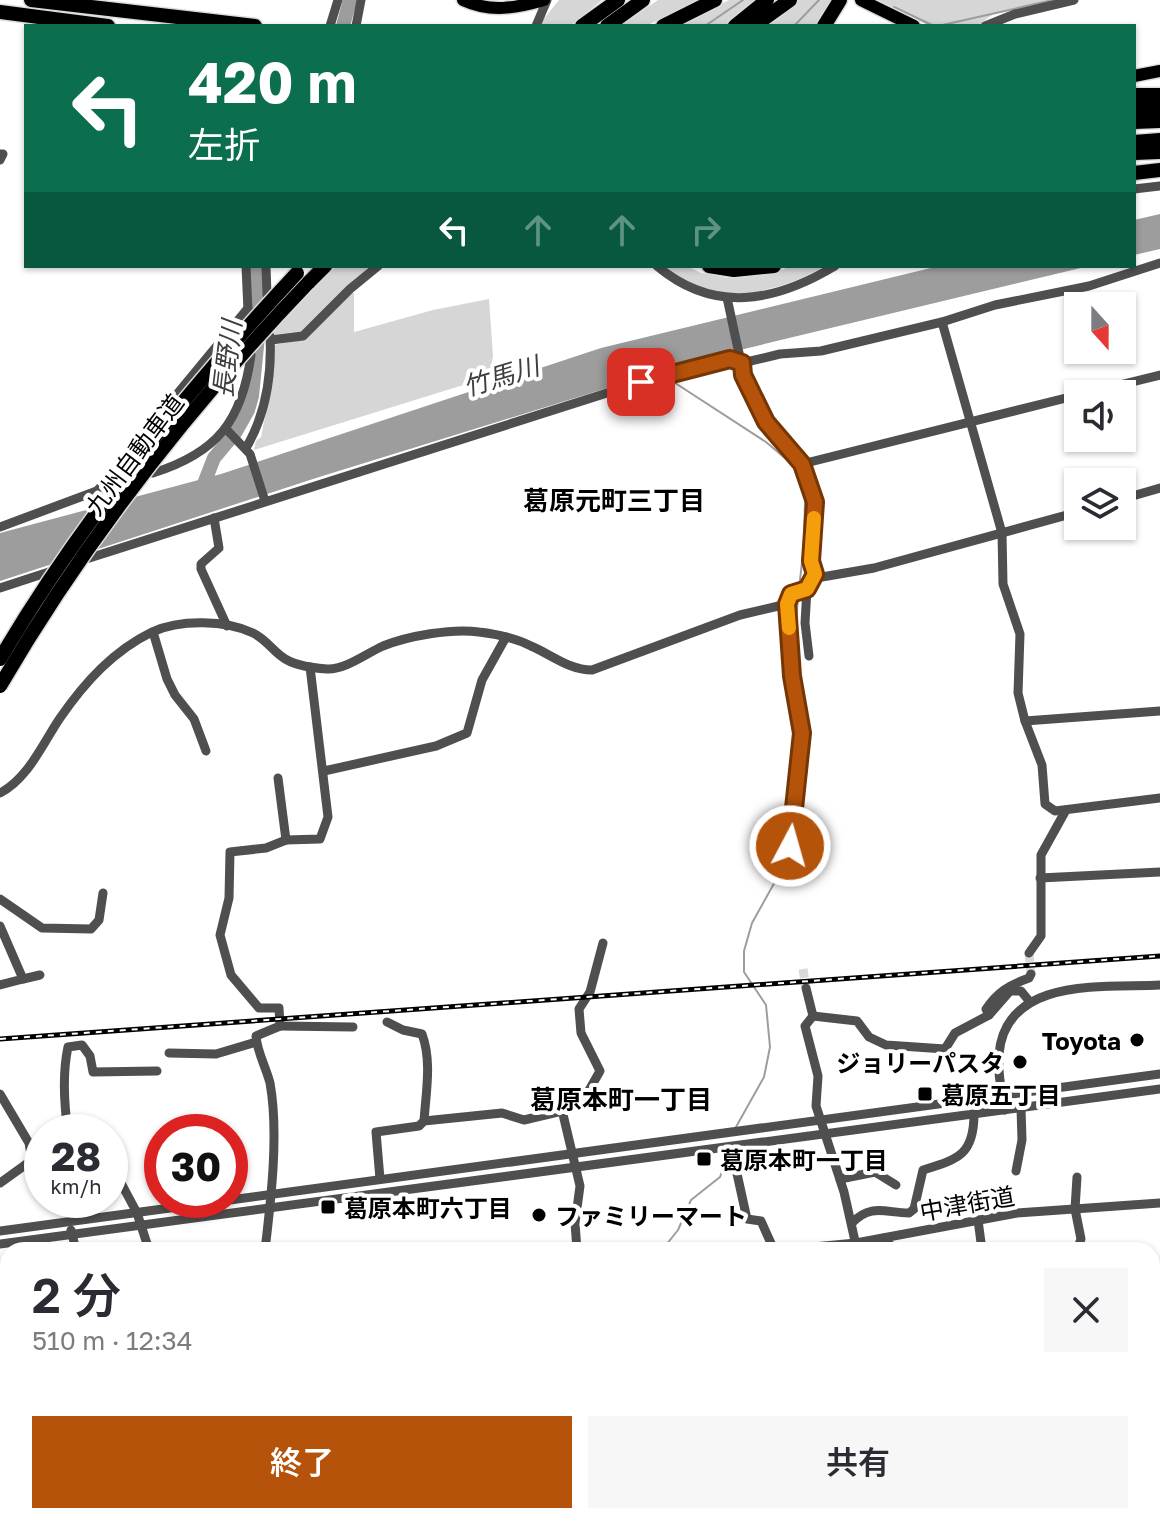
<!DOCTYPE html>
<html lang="ja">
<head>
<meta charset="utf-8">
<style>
  body { margin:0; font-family:"Golos Text","Noto Sans JP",sans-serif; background:#f7f7f7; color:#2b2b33; height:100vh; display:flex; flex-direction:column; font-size:30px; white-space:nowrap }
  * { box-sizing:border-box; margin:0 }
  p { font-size:26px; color:#7c7c81 }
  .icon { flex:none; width:44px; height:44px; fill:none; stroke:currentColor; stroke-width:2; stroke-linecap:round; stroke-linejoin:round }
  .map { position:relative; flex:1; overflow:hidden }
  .panel { position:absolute; left:0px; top:1242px; width:1160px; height:282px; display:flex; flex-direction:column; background:#fff; border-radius:24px 24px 0 0; box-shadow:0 2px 6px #0004 }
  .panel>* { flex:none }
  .guide { position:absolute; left:24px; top:24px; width:1112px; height:244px; border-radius:0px; box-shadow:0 2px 6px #0004; background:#0b6e4f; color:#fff; overflow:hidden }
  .needle { width:52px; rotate:159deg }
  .tools { position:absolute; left:1064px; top:292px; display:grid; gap:16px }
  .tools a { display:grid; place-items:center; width:72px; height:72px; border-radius:0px; background:#fff; box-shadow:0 2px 6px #0004; font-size:40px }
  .speed { position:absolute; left:24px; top:1114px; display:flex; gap:16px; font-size:40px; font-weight:700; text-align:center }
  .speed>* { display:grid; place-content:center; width:104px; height:104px; border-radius:50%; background:#fff; box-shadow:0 2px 6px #0004; line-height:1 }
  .speed small { font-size:20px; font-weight:400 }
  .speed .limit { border:12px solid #d22; background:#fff; color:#111 }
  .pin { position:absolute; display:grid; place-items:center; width:68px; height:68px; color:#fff; margin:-34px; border-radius:16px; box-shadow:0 4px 12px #0006 }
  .me { position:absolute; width:88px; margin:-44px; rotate:6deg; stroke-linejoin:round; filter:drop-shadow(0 0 6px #0008) }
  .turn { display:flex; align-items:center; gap:28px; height:168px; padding:0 32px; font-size:36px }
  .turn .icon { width:104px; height:104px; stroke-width:2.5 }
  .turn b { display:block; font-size:56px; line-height:68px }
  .lanes { display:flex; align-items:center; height:76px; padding:0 32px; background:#0003; justify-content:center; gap:40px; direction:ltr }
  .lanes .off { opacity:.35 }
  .round { display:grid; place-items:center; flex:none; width:84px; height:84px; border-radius:0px; background:#f7f7f7 }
  .head { display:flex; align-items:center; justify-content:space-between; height:136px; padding:0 32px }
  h1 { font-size:48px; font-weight:600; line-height:60px }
  .action { display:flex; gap:16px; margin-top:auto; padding:16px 32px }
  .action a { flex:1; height:92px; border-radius:0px; background:#b45309; color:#fff; font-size:32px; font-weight:600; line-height:92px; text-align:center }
  .action a+a { background:#f7f7f7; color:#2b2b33 }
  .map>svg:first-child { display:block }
  .green { fill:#d6d6d6 }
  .water { fill:#9d9d9d }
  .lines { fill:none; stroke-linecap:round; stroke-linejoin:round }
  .stream { stroke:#9d9d9d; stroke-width:2 }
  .river { stroke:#9d9d9d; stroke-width:14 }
  .minor-tunnel { stroke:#d9d9d9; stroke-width:9; stroke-dasharray:9 4.5; stroke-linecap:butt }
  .major-casing { stroke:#dbdbdb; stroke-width:15 }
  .highway-casing { stroke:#dbdbdb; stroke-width:17 }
  .minor { stroke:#4f4f4f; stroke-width:9 }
  .major { stroke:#000; stroke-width:12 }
  .highway { stroke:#000; stroke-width:14 }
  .rail-casing { stroke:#000; stroke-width:5 }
  .rail { stroke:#fff; stroke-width:2; stroke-dasharray:6; stroke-linecap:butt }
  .highway-bridge-casing { stroke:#dbdbdb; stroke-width:17; stroke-linecap:butt }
  .highway-bridge { stroke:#000; stroke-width:14 }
  .route-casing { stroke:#753606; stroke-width:20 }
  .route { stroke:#b45309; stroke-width:14 }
  .slow { stroke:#f59e0b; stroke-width:14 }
  .poi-dot { fill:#000; stroke:#fff; stroke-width:3 }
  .labels { text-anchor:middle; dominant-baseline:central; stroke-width:8; stroke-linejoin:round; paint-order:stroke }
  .street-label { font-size:24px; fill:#000; stroke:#fff }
  .poi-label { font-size:24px; font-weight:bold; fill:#000; stroke:#fff; text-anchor:start }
  .water-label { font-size:26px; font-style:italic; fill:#3e3e3e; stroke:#fff }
  .neighbourhood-label { font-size:26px; font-weight:bold; fill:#000; stroke:#fff }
</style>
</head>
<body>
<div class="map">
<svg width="1160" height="1523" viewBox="0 0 1160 1523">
  <rect width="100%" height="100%" fill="#fff"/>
  <g class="green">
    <polygon points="559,0 602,0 570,26 538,26"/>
    <polygon points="658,0 702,0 645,26 620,26"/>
    <polygon points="729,0 759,0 728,26 678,26"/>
    <polygon points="799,0 831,0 819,26 761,26"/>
    <polygon points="878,0 1056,0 992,15 977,26 930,26"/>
    <polygon points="336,266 370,266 302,333 288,336 273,335 272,331"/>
    <path d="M663,266H687L701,273L728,278L773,273L792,266H826C790,286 742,302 700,289C686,284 675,275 663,266Z"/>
    <polygon points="352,291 354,294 354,332 433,310 489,299 493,356 489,377 254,450 256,441 261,437 272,383 273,345 296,341"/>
    <polygon points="696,1516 800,1516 804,1523 670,1523 695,1519"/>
  </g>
  <g class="water">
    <polygon points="1160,214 1160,249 1134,255 1134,220"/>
    <polygon points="939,266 1089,266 698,360 316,478 0,581 0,533 221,474 601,348"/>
  </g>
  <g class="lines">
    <g class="stream">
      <polyline points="894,7 934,26"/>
      <polyline points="705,26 743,0"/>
      <polyline points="794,26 819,0"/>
      <polyline points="938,26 1053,0"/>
      <polyline points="669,379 766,442 793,465 805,499 804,544 799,589"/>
      <polyline points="794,847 808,751 795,644 798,595"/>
      <polyline points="736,1127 764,1077 770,1047 766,1005 744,972 744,951 752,923 791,853"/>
      <polyline points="662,1250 678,1230 691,1200 720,1177 729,1152"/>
      <polyline points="659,1516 659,1523"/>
    </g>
    <g class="river">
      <polyline points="343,26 350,0"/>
      <polyline points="200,494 214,458 235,433 248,410 252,396 258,336 256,266"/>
    </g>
    <g class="minor-tunnel">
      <polyline points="1029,953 1031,974"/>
      <polyline points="803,969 806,988"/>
    </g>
    <g class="major-casing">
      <g id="major">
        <path d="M463,0C491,13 516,8 544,0"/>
        <polyline points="861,0 914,26"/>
        <polyline points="1134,76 1160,71"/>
      </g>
    </g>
    <g class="highway-casing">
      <g id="highway">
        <polyline points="31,0 255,26"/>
        <polyline points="0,12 108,26"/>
        <polyline points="582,26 618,0"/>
        <polyline points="607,26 643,0"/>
        <polyline points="663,26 715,0"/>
        <polyline points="735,26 767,0"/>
        <polyline points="754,26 790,0"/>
        <polyline points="824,26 840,0"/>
        <polyline points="1134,95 1160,95"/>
        <polyline points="1134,109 1160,108"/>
        <polyline points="1134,122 1160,121"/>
        <polyline points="1134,142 1160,140"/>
        <polyline points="1134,153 1160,152"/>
        <polyline points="1134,173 1160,170"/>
        <polyline points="709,266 734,270 774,266"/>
        <polyline points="308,283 325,266"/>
      </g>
    </g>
    <g class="minor">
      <polyline points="330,26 338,0"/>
      <polyline points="356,26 361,0"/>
      <polyline points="536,26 547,0"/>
      <polyline points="985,26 1015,14 1074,0"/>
      <polyline points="0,154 3,154 0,160"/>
      <polyline points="1134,189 1160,186"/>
      <polyline points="246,266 248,311"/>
      <polyline points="266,266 267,295"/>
      <path d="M657,266C714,314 775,302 835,266"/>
      <path d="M727,298C737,341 742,385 766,422C785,451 808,462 815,500C819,523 803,553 815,574"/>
      <polyline points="942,322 1002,533 1003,584 1020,634 1018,693 1025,721 1042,765 1045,804 1055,811 1160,798"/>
      <polyline points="271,340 303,336 350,289 378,266"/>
      <polyline points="1083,394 1160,375"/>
      <polyline points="226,429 250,454 265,501"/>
      <path d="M246,448C266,414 272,376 270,336"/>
      <polyline points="802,464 1078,395"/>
      <path d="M153,473C217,453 242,421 251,355"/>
      <polyline points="97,491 248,308"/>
      <polyline points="1122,499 1160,488"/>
      <polyline points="214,518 219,548 201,564 201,569 227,626"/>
      <polyline points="0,527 102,489"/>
      <polyline points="80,561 673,372 730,359 742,363 780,354 821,351 942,322 995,305 1089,286 1160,263"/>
      <polyline points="815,574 822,577 874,568 1078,512"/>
      <polyline points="0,588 55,570"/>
      <polyline points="807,589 805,623 809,656"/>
      <polyline points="153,632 167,679 175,695 194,719 206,751"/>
      <polyline points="1025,721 1160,711"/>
      <polyline points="324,771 436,746 467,733 482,680 506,637"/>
      <polyline points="278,778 286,840"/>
      <path d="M0,793C28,779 43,743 60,718C85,682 113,651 152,632C180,619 226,620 253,633C264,638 272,649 281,656C293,666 313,668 327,669C345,670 367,653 383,646C408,636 452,628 479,632C496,634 515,638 531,646C552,655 569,670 592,670L740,615L787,604"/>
      <polyline points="778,867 790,846 802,733 792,676 787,604 791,594 807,589 815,574"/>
      <polyline points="1040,878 1160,872"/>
      <polyline points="0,899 42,928 91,929 99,920 103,893"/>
      <polyline points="0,926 23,979 0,985"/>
      <polyline points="1029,953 1041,936 1041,855 1066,810"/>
      <polyline points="23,979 40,975"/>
      <polyline points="806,988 813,1016 805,1026 818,1076 816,1106 844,1192 857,1250"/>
      <path d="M989,1015L986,1009C998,992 1009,985 1029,978L1031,974"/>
      <polyline points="813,1016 857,1021 869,1037 886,1045 945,1049 955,1033 989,1015 1010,991 1021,991 1030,1002"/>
      <path d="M387,1022L403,1030L422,1034C432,1061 426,1092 424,1121"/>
      <polyline points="280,1026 353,1027"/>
      <polyline points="169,1053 216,1054 256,1042"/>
      <polyline points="0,1094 29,1143 32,1160 42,1164"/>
      <path d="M1005,1110C1002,1092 997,1073 999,1054C1006,976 1104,988 1160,985"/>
      <path d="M68,1132C64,1104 62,1075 68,1047L82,1045L90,1056L93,1072L157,1071"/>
      <polyline points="734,1160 747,1219 761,1221 774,1250"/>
      <polyline points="1016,1171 1022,1140 1021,1108"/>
      <polyline points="110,1179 120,1181 137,1213 149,1250"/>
      <polyline points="380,1179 376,1132 419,1126 424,1121 502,1113 524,1120 562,1111"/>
      <polyline points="840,1179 875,1172 896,1185"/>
      <polyline points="0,1183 32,1160"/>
      <polyline points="230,1200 1160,1074"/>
      <polyline points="978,1220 982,1250"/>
      <path d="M852,1223C871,1203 886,1213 909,1213L914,1209L923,1170C958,1159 974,1155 974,1114"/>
      <polyline points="71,1230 76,1250"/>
      <polyline points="0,1231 229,1200"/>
      <polyline points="884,1238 895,1250"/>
      <polyline points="0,1244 1160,1089"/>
      <path d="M265,1250C271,1200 279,1133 270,1083C266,1067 257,1052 256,1036L280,1026L279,1008H259L231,975L220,935L229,898L230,852L266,848L286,840L320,839L328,817L310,667"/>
      <polyline points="577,1250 575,1223 580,1186 561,1106 584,1099 600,1071 581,1033 579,1009 590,992 603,943"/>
      <polyline points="782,1250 856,1243 1017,1213 1160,1203"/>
      <polyline points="1077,1250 1081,1239 1075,1209 1077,1177"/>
      <polyline points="0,1299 8,1320"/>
      <polyline points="8,1363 2,1368 4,1395 8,1406"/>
      <polyline points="60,1516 62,1523"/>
      <polyline points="170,1516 171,1523"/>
      <polyline points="295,1516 297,1523"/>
      <polyline points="828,1516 830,1523"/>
      <polyline points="894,1516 896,1523"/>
      <polyline points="577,1520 577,1516"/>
      <polyline points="1,1523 8,1486"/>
      <polyline points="456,1523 461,1516"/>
      <polyline points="853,1523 872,1516"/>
    </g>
    <use href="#major" class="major"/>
    <use href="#highway" class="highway"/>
    <g class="rail-casing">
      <polyline id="rail" points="0,1039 1160,956"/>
    </g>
    <use href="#rail" class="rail"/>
    <g class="highway-bridge-casing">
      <g id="highway-bridge">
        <path d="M0,659C82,519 187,391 297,273"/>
        <path d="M0,686C85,540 191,405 308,283"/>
      </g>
    </g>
    <use href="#highway-bridge" class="highway-bridge"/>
  </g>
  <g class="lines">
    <g class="route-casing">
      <polyline id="route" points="641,382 730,359 742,363 743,375 766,422 802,464 815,502 811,561 815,574 807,589 791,594 787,604 792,676 802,733 790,846"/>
    </g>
    <use href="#route" class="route"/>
    <polyline class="slow" points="789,628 787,604 791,594 807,589 815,574 811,561 814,518"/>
  </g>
  <g class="poi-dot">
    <circle cx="1137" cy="1040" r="8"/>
    <circle cx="1020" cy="1062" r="8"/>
    <rect x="917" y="1086" width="16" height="16" rx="4"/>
    <rect x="696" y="1151" width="16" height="16" rx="4"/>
    <rect x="320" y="1199" width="16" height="16" rx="4"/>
    <circle cx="539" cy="1215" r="8"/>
  </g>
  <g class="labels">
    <g class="street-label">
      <text transform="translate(134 454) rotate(-53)">九州自動車道</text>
      <text transform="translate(967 1203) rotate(-10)">中津街道</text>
    </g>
    <g class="poi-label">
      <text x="1121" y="1040" text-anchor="end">Toyota</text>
      <text x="1004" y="1062" text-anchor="end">ジョリーパスタ</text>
      <text x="941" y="1094">葛原五丁目</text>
      <text x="720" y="1159">葛原本町一丁目</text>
      <text x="344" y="1207">葛原本町六丁目</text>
      <text x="555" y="1215">ファミリーマート</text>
    </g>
    <g class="water-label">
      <text transform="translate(227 359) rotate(-83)">長野川</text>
      <text transform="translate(501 376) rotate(-17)">竹馬川</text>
    </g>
    <g class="neighbourhood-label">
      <text x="614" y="500">葛原元町三丁目</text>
      <text x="621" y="1099">葛原本町一丁目</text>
    </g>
  </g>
</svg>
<div class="tools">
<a><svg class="needle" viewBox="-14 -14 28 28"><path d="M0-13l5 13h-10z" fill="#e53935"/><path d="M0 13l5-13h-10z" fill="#7c7c81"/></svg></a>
<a><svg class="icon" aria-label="sound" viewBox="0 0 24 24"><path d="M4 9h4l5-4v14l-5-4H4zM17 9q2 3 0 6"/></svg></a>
<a><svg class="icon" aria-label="layers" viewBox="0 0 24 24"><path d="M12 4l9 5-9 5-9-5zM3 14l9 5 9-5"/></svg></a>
</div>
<div class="speed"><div>28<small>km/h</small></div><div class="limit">30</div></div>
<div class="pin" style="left:641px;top:382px;background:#d93025"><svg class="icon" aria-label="arrive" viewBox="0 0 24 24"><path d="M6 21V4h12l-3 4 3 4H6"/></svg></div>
<svg class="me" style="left:790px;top:846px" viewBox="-20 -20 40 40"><circle r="17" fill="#b45309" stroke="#fff" stroke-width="3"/><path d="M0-11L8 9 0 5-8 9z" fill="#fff"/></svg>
<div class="guide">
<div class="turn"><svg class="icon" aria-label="left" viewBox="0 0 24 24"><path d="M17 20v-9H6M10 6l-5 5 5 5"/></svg><div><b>420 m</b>左折</div></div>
<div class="lanes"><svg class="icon" aria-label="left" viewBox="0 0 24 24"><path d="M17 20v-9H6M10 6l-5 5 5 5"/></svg><svg class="icon off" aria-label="ahead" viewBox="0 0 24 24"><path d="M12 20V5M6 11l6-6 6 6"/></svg><svg class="icon off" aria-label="ahead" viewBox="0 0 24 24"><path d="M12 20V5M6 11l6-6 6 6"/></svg><svg class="icon off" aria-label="right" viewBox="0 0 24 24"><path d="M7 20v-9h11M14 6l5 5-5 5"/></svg></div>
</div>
<section class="panel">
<div class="head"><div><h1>2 分</h1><p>510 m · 12:34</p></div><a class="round"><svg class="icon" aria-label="close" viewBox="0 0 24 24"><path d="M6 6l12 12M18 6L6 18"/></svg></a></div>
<div class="action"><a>終了</a><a>共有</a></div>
</section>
</div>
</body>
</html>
